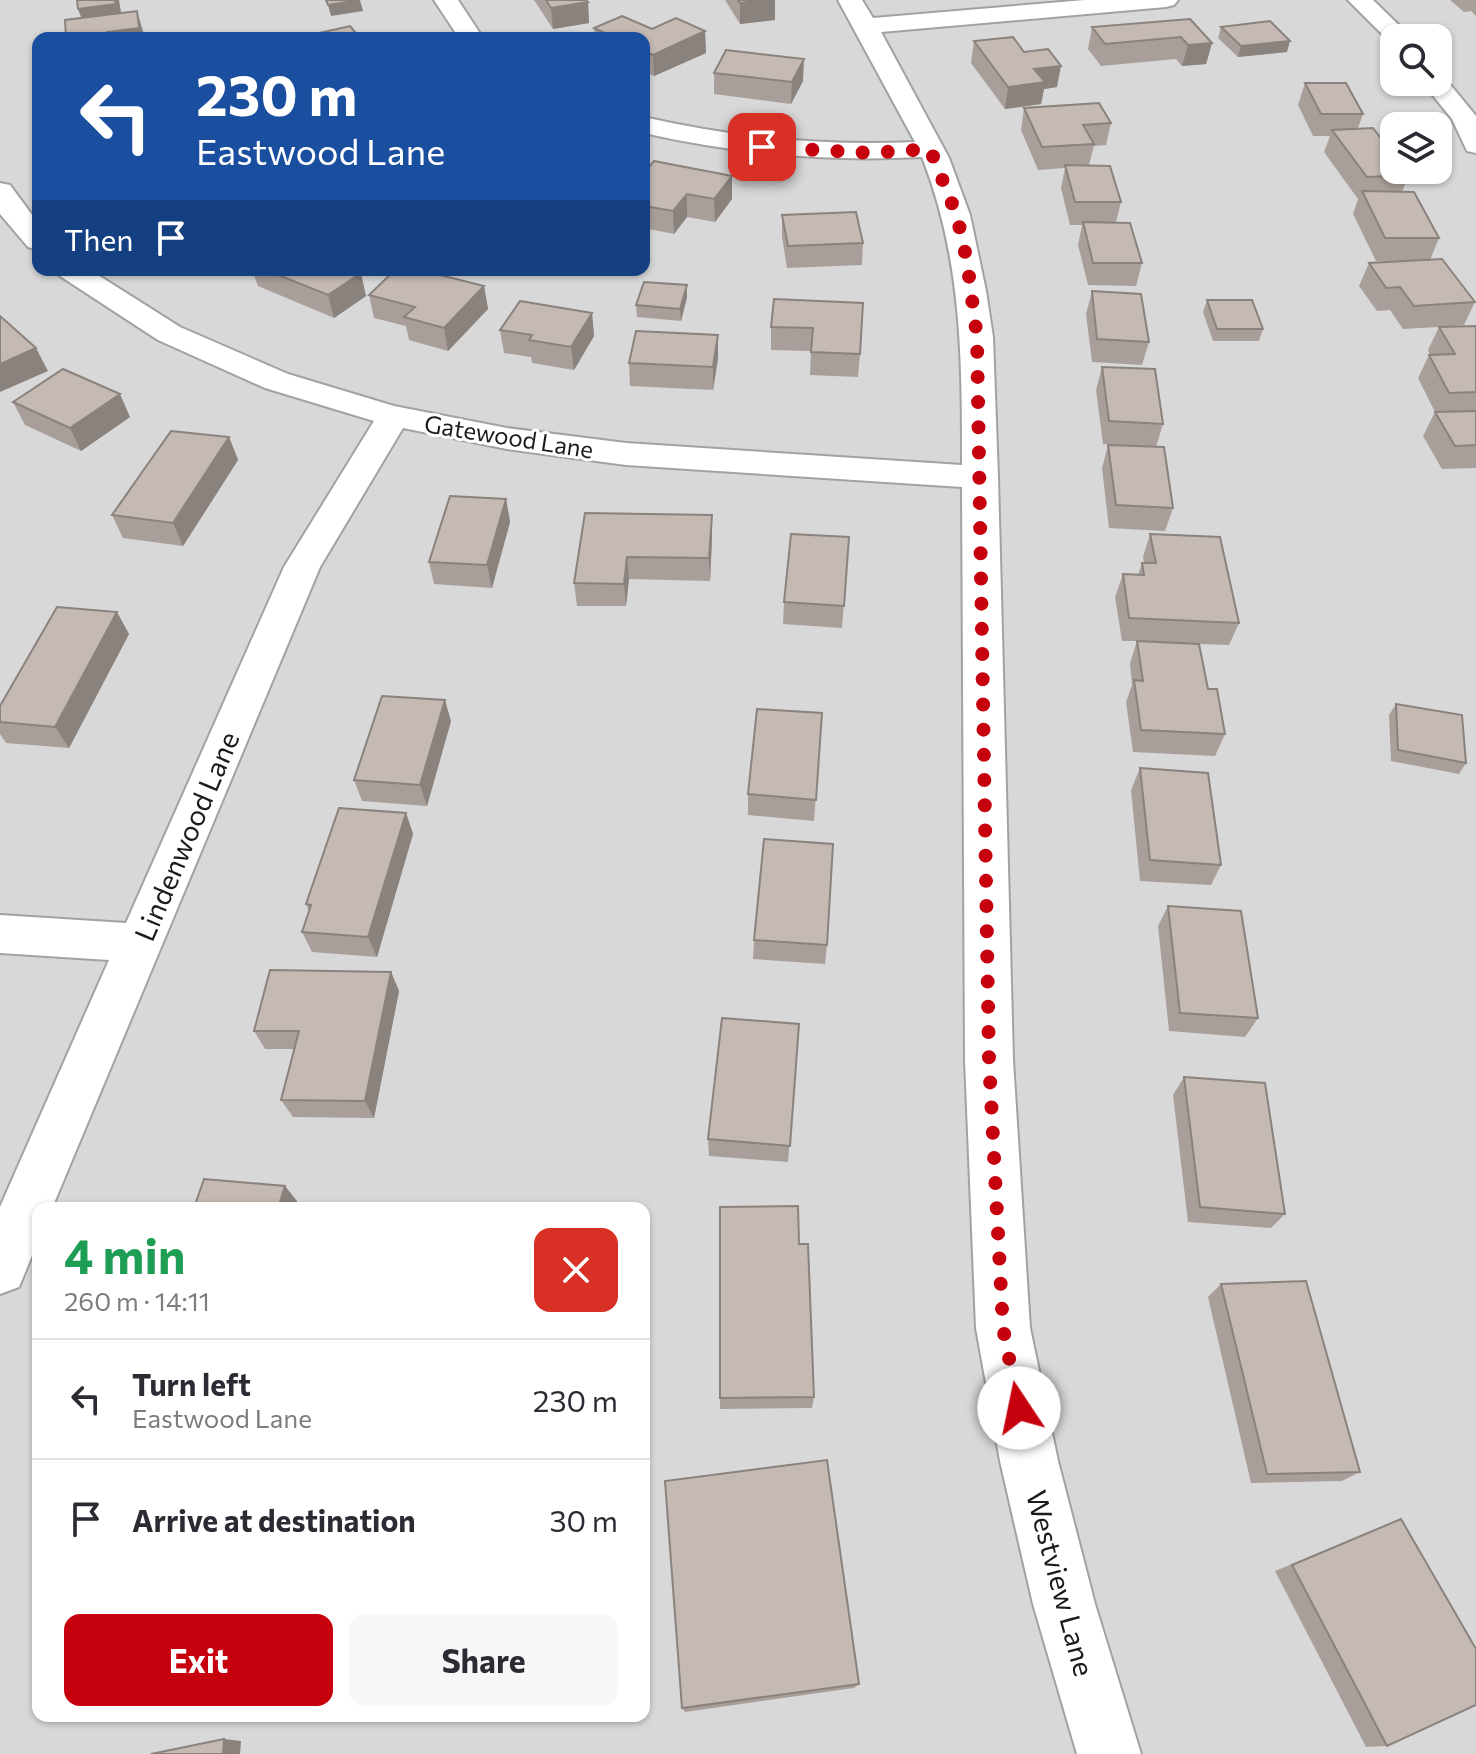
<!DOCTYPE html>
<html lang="en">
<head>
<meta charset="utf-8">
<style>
  body { margin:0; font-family:Commissioner,sans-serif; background:#f7f7f7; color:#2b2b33; height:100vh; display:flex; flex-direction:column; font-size:30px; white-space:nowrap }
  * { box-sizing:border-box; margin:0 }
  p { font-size:26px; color:#7c7c81 }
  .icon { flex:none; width:44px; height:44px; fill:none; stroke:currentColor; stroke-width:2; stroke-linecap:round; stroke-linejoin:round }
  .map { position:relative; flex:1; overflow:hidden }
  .details { position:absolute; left:32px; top:1202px; width:618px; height:520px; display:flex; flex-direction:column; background:#fff; border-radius:16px; box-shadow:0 2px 6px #0004 }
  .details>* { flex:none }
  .top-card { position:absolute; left:32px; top:32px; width:618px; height:244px; border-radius:16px; box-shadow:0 2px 6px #0004; background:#1a4fa0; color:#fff; overflow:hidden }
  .tools { position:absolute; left:1380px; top:24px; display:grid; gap:16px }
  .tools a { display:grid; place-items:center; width:72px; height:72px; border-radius:16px; background:#fff; box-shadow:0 2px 6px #0004; font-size:40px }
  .pin { position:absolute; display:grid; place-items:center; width:68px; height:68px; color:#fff; margin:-34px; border-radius:16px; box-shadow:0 4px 12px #0006 }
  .me { position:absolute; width:88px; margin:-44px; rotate:349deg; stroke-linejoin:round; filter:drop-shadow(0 0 6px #0008) }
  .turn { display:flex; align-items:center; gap:28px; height:168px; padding:0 32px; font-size:36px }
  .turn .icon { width:104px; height:104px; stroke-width:2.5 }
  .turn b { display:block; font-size:56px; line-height:68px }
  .then { display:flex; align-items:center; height:76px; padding:0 32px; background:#0003; gap:16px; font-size:30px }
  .round { display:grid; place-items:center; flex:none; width:84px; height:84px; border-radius:16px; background:#f7f7f7 }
  .overview { display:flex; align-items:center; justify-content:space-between; height:136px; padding:0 32px }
  h1 { font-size:48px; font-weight:700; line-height:60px; color:#1e9e55 }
  .action { display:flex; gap:16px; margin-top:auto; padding:16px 32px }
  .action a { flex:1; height:92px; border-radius:16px; background:#c6000d; color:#fff; font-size:32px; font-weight:700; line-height:92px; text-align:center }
  .action a+a { background:#f7f7f7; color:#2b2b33 }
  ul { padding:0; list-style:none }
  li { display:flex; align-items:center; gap:24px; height:120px; padding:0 32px; border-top:2px solid #e1e1e2 }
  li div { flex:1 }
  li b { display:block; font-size:30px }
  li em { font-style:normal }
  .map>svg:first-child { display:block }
  .residential { fill:#d9d8d8; fill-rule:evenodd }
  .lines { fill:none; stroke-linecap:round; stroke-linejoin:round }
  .minor-casing { stroke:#a2a2a2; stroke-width:4 }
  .minor { fill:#fff; fill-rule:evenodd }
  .wall { fill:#a99f9a }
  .shaded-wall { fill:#8a827d }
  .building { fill:#c5b9b3; stroke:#8a827d; stroke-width:2 }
  .route { stroke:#c6000d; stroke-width:14; stroke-dasharray:0 25.2 }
  .labels { text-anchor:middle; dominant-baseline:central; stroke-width:6; stroke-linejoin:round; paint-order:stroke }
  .far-street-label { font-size:24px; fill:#1b1b1b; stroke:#fff }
  .street-label { font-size:28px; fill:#1b1b1b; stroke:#fff }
</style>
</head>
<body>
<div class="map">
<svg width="1476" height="1754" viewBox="0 0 1476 1754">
  <rect width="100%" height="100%" fill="#eee8df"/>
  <path class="residential" d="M0,0H1476V1754H0ZM38,38H644V270H38ZM1394,38H1438V82H1394ZM1394,126H1438V170H1394ZM38,1208H644V1716H38Z"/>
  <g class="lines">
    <g class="minor-casing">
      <g id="minor">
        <polygon points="434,0 458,0 483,38 459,38"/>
        <path d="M838,0H862L873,18L1085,0H1178L1174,5L1166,7L881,32L949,158L970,215L986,291L993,337L998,477L1013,1060L1030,1328L1058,1461L1095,1604L1141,1754H1077L1033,1604L1000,1461L976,1328L965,1060L962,487L626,465L507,449L403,428L320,567L52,1208H38V1241L19,1287L0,1294V1207L109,960L0,953V915L126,923L284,567L374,421L265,388L158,340L60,276L55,270H90L180,327L288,374L394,406L507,428L626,443L962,465C962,357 962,259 922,157C828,162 736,154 644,133V117C734,138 823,146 915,142Z"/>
        <polygon points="1348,0 1373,0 1412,38 1394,38 1394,44 1391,43"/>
        <polygon points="1438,75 1444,77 1476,116 1476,153 1467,151 1452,119 1422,82 1438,82"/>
        <polygon points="0,183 10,185 38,223 38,250 28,247 0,214"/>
      </g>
    </g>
    <use href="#minor" class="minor"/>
  </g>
  <g class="wall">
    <polygon points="534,0 586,0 588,2 589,23 553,29"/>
    <polygon points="725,0 775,0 775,20 740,24"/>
    <polygon points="1450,0 1476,0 1476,16 1471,11 1464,12"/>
    <polygon points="622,16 652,29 676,18 705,31 706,53 654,76 644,72 644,38 595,38 594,28"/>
    <polygon points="1190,19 1212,43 1206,64 1182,66 1176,59 1101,66 1088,49 1092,27"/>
    <polygon points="1221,27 1287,52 1238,57 1218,38"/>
    <polygon points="974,41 1024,52 1057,87 1044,89 1041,104 1005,109 971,63"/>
    <polygon points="714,73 803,81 791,104 714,94"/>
    <polygon points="1305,83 1363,114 1358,128 1409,175 1402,192 1439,238 1430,260 1475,302 1464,325 1442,327 1476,326 1476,468 1442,469 1423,436 1435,412 1418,378 1429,355 1430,355 1428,350 1439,327 1403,329 1390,310 1377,311 1359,286 1369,263 1409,261 1376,261 1353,214 1358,199 1324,152 1330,136 1313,136 1298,105"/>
    <polygon points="1024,108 1111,123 1106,145 1094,146 1089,165 1121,202 1116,222 1142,263 1136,286 1088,285 1078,245 1082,225 1070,225 1061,188 1065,168 1038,170 1021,130"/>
    <polygon points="644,173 732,199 715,222 687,217 674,234 644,228"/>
    <polygon points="782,215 863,243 862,265 787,268 782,237"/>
    <polygon points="252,270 354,270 366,296 334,318 258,286"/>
    <polygon points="687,285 687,297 681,321 637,317 636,305"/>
    <polygon points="484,286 488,309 448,351 409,340 406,326 374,318 369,295"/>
    <polygon points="1092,291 1149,342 1142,365 1092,362 1086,314"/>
    <polygon points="774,299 860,354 858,377 810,375 811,351 771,350 771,327"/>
    <polygon points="1207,300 1263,329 1259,341 1213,341 1203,312"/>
    <polygon points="592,313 594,336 574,370 532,363 531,357 504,353 500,330"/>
    <polygon points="718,358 713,390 630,386 629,363"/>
    <polygon points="1102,367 1163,424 1156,447 1103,444 1096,390"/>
    <polygon points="13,402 130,417 81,451 25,425"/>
    <polygon points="229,437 238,460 183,546 123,538 112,515"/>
    <polygon points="1108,445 1173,508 1165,531 1109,528 1102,468"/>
    <polygon points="506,499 510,522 492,588 434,584 429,562"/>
    <polygon points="585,513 712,538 710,581 629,579 626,606 577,606 574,583"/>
    <polygon points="1150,534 1239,623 1229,645 1199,644 1208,689 1225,734 1215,756 1133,752 1126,702 1132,685 1130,663 1137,641 1122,641 1115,597 1123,574 1138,575 1142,563 1144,563 1143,557"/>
    <polygon points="849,537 842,628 783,624 784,602"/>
    <polygon points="129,634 69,748 6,743 0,734 0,706"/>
    <polygon points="1396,704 1466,763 1459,774 1391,761 1389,715"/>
    <polygon points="822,713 814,821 748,815 748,794"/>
    <polygon points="451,721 427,806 362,801 354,780"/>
    <polygon points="1140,768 1221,865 1211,885 1140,881 1131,790"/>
    <polygon points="406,813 413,834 377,957 312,952 302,932 309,911 306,904"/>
    <polygon points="1168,906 1258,1018 1245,1037 1169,1031 1158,926"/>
    <polygon points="754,940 827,945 825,964 753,959"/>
    <polygon points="391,972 399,991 374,1118 293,1117 281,1100 294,1049 265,1049 254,1031"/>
    <polygon points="799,1024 788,1162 709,1156 708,1139"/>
    <polygon points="1184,1077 1285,1214 1271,1228 1188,1222 1173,1095"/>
    <polygon points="799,1244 814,1397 812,1408 720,1409 720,1398"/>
    <polygon points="1221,1284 1360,1472 1342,1481 1251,1483 1208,1297"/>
    <polygon points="1401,1519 1387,1746 1366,1747 1275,1571"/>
    <polygon points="859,1684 854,1688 685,1712 682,1708"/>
  </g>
  <g class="shaded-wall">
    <polygon points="115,0 119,0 123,25 86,30 78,9"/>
    <polygon points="360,0 363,11 331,16 328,5"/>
    <polygon points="762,0 775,0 775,20 740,24 740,3"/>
    <polygon points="588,2 589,23 553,29 551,8"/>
    <polygon points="137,11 145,38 108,38 107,32"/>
    <polygon points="705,31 706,53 654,76 653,55"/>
    <polygon points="1290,41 1287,52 1238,57 1241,46"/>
    <polygon points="1212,43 1206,64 1182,66 1188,45"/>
    <polygon points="804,59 803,81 791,104 792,82"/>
    <polygon points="1061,66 1057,87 1044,89 1041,104 1005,109 1008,87 1034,69"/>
    <polygon points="732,176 732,199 715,222 714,199"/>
    <polygon points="687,194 687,217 674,234 673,211"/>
    <polygon points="361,273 366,296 334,318 328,295"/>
    <polygon points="687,285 687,297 681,321 680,309"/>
    <polygon points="484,286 488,309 448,351 444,328"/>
    <polygon points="592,313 594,336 574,370 571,347"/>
    <polygon points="718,335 718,358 713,390 713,367"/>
    <polygon points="36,348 48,371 0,392 0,364"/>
    <polygon points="120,394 130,417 81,451 70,428"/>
    <polygon points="229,437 238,460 183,546 173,523"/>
    <polygon points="506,499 510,522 492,588 487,565"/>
    <polygon points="712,515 712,538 710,581 709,558"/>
    <polygon points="627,557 629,579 626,606 624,584"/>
    <polygon points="117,612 129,634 69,748 55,727"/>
    <polygon points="445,700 451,721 427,806 420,785"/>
    <polygon points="406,813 413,834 377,957 368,937"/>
    <polygon points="391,972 399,991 374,1118 365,1101"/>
    <polygon points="285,1186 297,1201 295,1208 278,1208"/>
    <polygon points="224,1739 241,1741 240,1754 223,1754"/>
  </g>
  <g class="building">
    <polygon points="77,0 115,0 116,4 78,9"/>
    <polygon points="326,0 360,0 328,5"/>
    <polygon points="546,0 586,0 588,2 551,8"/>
    <polygon points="738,0 762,0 740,3"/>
    <polygon points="137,11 139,28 107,32 108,38 66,38 65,20"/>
    <polygon points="622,16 652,29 676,18 705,31 653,55 644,51 644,38 616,38 594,28"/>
    <polygon points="1190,19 1212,43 1188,45 1181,37 1105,44 1092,27"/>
    <polygon points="1270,21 1290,41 1241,46 1221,27"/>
    <polygon points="350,26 360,38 307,38 306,36"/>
    <polygon points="1013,37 1024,52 1048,49 1061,66 1034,69 1045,82 1008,87 974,41"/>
    <polygon points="726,50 804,59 792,82 714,73"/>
    <polygon points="1305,83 1346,83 1363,114 1321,114"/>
    <polygon points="1099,103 1111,123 1083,125 1094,144 1042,147 1024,108"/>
    <polygon points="1373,128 1394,155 1394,170 1406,170 1409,175 1367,177 1332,130"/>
    <polygon points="654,161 732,176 714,199 687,194 673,211 644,206 644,173"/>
    <polygon points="1065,165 1110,166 1121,202 1075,202"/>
    <polygon points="1362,191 1414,192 1439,238 1385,238"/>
    <polygon points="856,212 863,243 788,246 782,215"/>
    <polygon points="1083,222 1130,223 1142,263 1093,263"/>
    <polygon points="1442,259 1475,302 1414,306 1400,287 1386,288 1369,263"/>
    <polygon points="266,270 354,270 361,273 328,295"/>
    <polygon points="395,270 420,270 484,286 444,328 404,317 415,307 369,295"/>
    <polygon points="644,282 687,285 680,309 636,305"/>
    <polygon points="1092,291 1141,294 1149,342 1097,339"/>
    <polygon points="774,299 863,303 860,354 811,352 813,328 771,327"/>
    <polygon points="1207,300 1252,300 1263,329 1217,329"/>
    <polygon points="520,301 592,313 571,347 529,340 532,335 500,330"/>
    <polygon points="0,316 36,348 0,364"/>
    <polygon points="1476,326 1476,392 1449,393 1429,355 1455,354 1439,327"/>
    <polygon points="636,331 718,335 713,367 629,363"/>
    <polygon points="1102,367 1155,369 1163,424 1109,421"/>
    <polygon points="63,369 120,394 70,428 13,402"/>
    <polygon points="1476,411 1476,445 1455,446 1435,412"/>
    <polygon points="171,431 229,437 173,523 112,515"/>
    <polygon points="1108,445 1164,447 1173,508 1116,505"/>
    <polygon points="450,496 506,499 487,565 429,562"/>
    <polygon points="585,513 712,515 709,558 627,557 624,584 574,583"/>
    <polygon points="791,534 849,537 844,606 784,602"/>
    <polygon points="1150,534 1220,537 1239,623 1129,618 1123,574 1144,575 1142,563 1156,563"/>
    <polygon points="57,607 117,612 55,727 0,722 0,706"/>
    <polygon points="1137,641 1199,644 1208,689 1217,689 1225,734 1141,730 1134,680 1143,681"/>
    <polygon points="382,696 445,700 420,785 354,780"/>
    <polygon points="1396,704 1462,715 1466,763 1398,750"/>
    <polygon points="757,709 822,713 816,800 748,794"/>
    <polygon points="1140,768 1208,773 1221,865 1150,860"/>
    <polygon points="339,808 406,813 368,937 302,932 311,905 306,904"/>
    <polygon points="764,839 833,844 827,945 754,940"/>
    <polygon points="1168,906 1241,911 1258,1018 1180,1013"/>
    <polygon points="270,970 391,972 365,1101 281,1100 299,1031 254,1031"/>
    <polygon points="722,1018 799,1024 790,1146 708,1139"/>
    <polygon points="1184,1077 1265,1083 1285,1214 1200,1207"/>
    <polygon points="204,1179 285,1186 278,1208 194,1208"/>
    <polygon points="798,1206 799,1244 808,1244 814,1397 720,1398 720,1207"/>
    <polygon points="1306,1281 1360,1472 1267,1474 1221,1284"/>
    <polygon points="827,1460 859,1684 682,1708 665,1481"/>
    <polygon points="1401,1519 1476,1649 1476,1705 1387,1746 1292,1565"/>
    <polygon points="224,1739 223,1754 151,1754"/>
  </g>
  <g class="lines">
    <polyline class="route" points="762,147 871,153 930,149 957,216 967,261 977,337 989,1060 1003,1328 1019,1408"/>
  </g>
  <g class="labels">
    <g class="far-street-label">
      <text transform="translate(509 436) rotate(9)">Gatewood Lane</text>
    </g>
    <g class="street-label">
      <text transform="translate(186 836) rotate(-67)">Lindenwood Lane</text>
      <text transform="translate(1061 1583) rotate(75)">Westview Lane</text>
    </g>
  </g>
</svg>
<div class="tools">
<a><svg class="icon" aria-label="search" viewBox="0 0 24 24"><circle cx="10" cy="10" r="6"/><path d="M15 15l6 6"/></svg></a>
<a><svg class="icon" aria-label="layers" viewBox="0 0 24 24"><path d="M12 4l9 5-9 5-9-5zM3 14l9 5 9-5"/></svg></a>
</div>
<div class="pin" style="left:762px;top:147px;background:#d93025"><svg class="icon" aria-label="arrive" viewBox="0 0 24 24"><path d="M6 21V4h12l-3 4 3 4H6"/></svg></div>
<svg class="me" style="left:1019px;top:1408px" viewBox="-20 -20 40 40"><circle r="19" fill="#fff"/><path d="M0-13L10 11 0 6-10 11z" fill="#c6000d"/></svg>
<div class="top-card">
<div class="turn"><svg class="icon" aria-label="left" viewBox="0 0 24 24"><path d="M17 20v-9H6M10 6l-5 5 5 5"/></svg><div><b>230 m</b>Eastwood Lane</div></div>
<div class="then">Then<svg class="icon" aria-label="arrive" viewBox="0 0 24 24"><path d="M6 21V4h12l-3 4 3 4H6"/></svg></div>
</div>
<section class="details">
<div class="overview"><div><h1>4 min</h1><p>260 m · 14:11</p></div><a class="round" style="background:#d93025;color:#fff"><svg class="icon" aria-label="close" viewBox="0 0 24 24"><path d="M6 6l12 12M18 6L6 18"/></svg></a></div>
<ul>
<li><svg class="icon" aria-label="left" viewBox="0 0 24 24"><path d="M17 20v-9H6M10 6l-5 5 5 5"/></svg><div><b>Turn left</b><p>Eastwood Lane</p></div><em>230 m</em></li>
<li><svg class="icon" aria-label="arrive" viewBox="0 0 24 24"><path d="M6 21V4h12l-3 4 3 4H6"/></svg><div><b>Arrive at destination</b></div><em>30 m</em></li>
</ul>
<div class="action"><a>Exit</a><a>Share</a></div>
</section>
</div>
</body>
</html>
